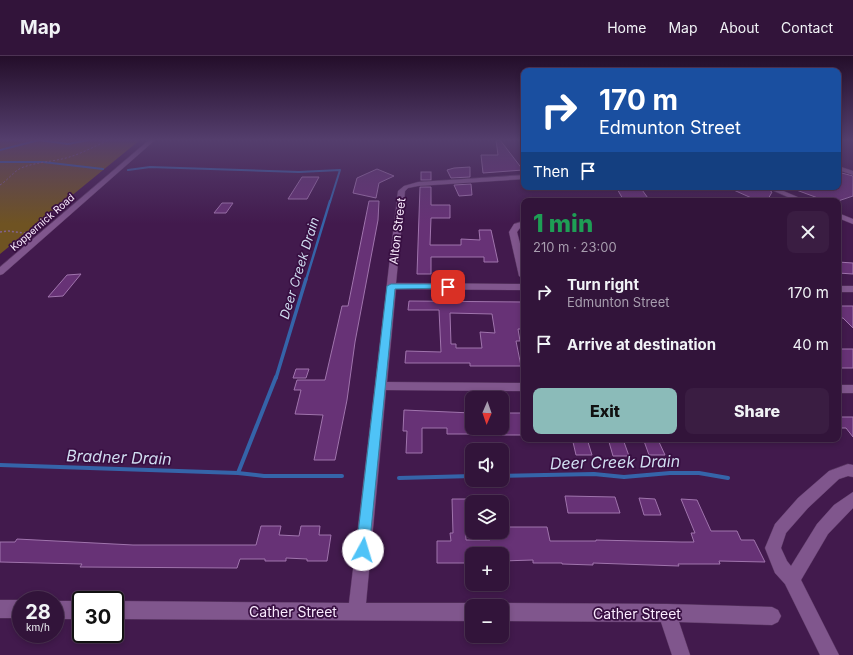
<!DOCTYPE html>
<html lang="en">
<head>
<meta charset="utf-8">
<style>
  body { margin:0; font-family:Inter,sans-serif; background:#3a1d42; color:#f1f3f6; height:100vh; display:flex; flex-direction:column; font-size:15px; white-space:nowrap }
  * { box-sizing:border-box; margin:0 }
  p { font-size:13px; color:#a89eaf }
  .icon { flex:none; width:22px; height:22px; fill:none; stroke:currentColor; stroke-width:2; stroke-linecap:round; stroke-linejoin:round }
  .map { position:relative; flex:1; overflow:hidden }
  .side { position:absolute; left:521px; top:142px; width:320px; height:244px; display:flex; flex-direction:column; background:#32143a; border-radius:8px; box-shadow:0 2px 6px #0003,0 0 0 1px #4d3354 }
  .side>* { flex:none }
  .guide { position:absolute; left:521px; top:12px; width:320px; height:122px; border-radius:8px; box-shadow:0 2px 6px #0003,0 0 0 1px #4d3354; background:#1a4fa0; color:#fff; overflow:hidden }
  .needle { width:26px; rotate:182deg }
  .tools { position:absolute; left:465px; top:335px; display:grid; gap:8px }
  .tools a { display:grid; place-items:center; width:44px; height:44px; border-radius:8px; background:#32143a; box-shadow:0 2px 6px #0003,0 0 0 1px #4d3354; font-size:20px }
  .speed { position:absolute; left:12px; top:535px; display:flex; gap:8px; font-size:20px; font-weight:700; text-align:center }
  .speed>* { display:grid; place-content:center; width:52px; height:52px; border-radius:50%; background:#32143a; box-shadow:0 2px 6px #0003,0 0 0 1px #4d3354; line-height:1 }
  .speed small { font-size:10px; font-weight:400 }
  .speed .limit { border:2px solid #111; border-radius:6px; background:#fff; color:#111 }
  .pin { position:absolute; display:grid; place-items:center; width:34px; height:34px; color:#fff; margin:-17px; border-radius:8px; box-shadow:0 2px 6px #0006 }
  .me { position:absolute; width:44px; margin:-22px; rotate:6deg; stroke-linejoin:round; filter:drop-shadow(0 0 3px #0008) }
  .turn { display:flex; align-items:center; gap:14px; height:84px; padding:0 12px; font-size:18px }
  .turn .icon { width:52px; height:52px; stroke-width:2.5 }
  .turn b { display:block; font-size:28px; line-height:34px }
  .then { display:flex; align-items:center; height:38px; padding:0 12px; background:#0003; gap:8px; font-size:15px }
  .round { display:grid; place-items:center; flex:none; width:42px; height:42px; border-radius:8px; background:#3a1d42 }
  .overview { display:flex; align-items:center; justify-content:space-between; height:68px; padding:0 12px }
  h1 { font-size:24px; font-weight:800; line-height:30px; color:#1e9e55 }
  .cta { display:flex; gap:8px; margin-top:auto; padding:8px 12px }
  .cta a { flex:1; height:46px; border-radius:8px; background:#8bbbb9; color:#111; font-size:16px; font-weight:800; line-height:46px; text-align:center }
  .cta a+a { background:#3a1d42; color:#f1f3f6 }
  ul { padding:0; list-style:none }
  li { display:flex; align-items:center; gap:12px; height:52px; padding:0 12px }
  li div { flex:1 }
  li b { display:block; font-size:15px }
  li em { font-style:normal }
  header { display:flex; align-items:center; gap:24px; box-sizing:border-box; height:56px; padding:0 20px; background:#32143a; border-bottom:1px solid #4d3354 }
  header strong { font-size:19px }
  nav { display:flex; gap:22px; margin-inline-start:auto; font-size:14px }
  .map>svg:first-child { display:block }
  .green { fill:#6f5322 }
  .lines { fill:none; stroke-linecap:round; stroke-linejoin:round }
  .stream-far3 { stroke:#3564a9; stroke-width:2 }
  .stream-far2 { stroke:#3564a9; stroke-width:2.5 }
  .stream-far1 { stroke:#3564a9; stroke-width:3.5 }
  .stream { stroke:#3564a9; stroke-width:4 }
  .building { fill:#673276; stroke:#a074ad; fill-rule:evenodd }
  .minor-casing { stroke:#5a3863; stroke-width:1 }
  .path-far1 { stroke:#83638b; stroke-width:1; stroke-dasharray:2 2; stroke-linecap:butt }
  .path { stroke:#83638b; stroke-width:1.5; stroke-dasharray:2 2; stroke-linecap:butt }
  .minor { fill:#80568d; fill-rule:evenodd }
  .route { fill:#4fc3f7; stroke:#337fa1 }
  .labels { text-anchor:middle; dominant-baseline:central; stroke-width:3.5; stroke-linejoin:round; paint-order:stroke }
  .far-street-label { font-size:10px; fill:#faebfe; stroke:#380f42 }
  .street-label { font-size:12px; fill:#faebfe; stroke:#380f42 }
  .water-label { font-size:13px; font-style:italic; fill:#d0ddf0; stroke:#380f42 }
  .near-street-label { font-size:14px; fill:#faebfe; stroke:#380f42 }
  .near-water-label { font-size:16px; font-style:italic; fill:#d0ddf0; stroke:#380f42 }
</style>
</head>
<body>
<header>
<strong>Map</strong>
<nav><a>Home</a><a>Map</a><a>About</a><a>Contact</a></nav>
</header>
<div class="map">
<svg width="853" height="599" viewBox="0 0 853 599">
  <rect width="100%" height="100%" fill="#421a4d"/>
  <polygon class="green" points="0,84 140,84 0,198"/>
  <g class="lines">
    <g class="stream-far3">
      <polyline points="0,94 39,84 68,88 88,84"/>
      <polyline points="0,106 43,106 103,113"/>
      <polyline points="128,114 150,111 299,116 340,114 330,146"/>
    </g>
    <polyline class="stream-far2" points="306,224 330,145"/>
    <polyline class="stream-far1" points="276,322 306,223"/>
    <g class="stream">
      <polyline points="0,409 238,417 264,420 342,420"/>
      <polyline points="238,417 276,321"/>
      <polyline points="502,420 594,418 624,421 670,417 699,417 728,422"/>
      <polyline points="399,422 472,420"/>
    </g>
  </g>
  <g class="building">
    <polygon points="496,84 500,84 523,114 483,117 481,99 498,99"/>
    <polygon points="470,111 470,121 451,122 447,114 454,112"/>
    <polygon points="377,113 394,120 379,127 376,142 353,137 357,122"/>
    <rect x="421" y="116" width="10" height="8"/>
    <polygon points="838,116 853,120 853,140 838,145 826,145 791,132 838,131"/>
    <polygon points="302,121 319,121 307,143 288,143"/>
    <polygon points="471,128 472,139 459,140 454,129"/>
    <polygon points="420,131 431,131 431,149 450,149 450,162 431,162 430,189 461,189 461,183 480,184 479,174 491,174 498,206 484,206 484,201 431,201 431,218 417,218"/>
    <polygon points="616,131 640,131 650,145 624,145"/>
    <polygon points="727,131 764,131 772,136 767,145 761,142 756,144"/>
    <polygon points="369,145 379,145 378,164 355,286 347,344 335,404 314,404 323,359 295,358 301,334 294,334 297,324 325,324 342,250 348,250"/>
    <polygon points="222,147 233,147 226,157 214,157"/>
    <polygon points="838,206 853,207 853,218 838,217"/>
    <polygon points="81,218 63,240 48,241 67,219"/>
    <path d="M409,245L524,246V273H518L520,285H516L521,310H470V307H405L406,295L441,296L439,254H408ZM450,257L492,258L495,277L480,276L482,292H456V288H451Z"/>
    <polygon points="838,250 853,250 853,272 843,262 838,262"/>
    <rect x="838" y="293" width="15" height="19"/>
    <polygon points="296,313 309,313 306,322 293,322"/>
    <polygon points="404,354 472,357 472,378 447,378 447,372 422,372 422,397 406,397 407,375 403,375"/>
    <rect x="502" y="357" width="22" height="22"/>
    <polygon points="838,361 853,361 853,381 846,372 838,372"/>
    <polygon points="644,385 659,386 665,399 649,399"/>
    <polygon points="573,386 588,386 592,399 576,399"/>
    <polygon points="609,386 624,386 629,400 613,400"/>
    <polygon points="565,440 615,441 620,457 568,457"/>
    <polygon points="639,442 655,443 661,459 644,459"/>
    <polygon points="452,443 469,443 470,460 465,460 466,484 490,484 489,476 502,476 502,471 547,471 550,485 596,485 596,484 681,486 694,486 691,477 695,477 681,443 697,444 711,475 737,475 741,484 754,484 765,506 719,505 720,508 678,508 679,510 593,507 593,509 562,508 562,507 533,507 533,504 502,505 502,498 467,498 467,507 437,507 437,485 451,485 450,477 453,477"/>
    <polygon points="261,470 281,470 279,479 299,480 301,470 320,470 319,479 331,479 327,505 307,505 307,503 286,502 286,505 265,505 265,503 240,503 237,512 80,511 82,508 0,506 0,486 15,486 17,483 133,489 256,489"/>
  </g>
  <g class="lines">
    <g class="minor-casing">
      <g id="minor">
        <polygon points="149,84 155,84 3,218 0,219 0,211"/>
        <polygon points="838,110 853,115 853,119 838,114"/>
        <polygon points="524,119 524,123 418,130 408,132 405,135 396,227 524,228 524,234 396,233 387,326 524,327 524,335 386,334 366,547 472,547 478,550 472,550 472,565 115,563 115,545 349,547 398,135 404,130 418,126"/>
        <polygon points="765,131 774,131 807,145 797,145"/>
        <polygon points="838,157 853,163 853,168 838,162"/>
        <polygon points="524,165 524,170 520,172 517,176 524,203 524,223 519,220 509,176 514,168"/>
        <rect x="838" y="230" width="15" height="6"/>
        <rect x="838" y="329" width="15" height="8"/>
        <polygon points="848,408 853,409 853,421 848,420 839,423 808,452 786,477 781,492 787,505 791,510 817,468 834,449 853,436 853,452 828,478 801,524 839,599 820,599 785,528 775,517 765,492 775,468 798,442 829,415"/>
        <rect x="0" y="544" width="21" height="18"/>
        <rect x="55" y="545" width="26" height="18"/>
        <polygon points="502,547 667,548 772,551 778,554 781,560 778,566 772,569 679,566 690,599 672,599 661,566 502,565 502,550 496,550"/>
      </g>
    </g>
    <path class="path-far1" d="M0,129C8,124 13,116 21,112C36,106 51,106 66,102C81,98 95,90 109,84"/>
    <polyline class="path" points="0,176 9,175 30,178"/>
    <use href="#minor" class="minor"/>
  </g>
  <linearGradient id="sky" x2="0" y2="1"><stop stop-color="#240e2a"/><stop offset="0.5" stop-color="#543e6d"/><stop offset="1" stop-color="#543e6d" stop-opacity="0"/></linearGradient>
  <rect width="853" height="168" fill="url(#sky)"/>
  <polygon class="route" points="448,228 451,229 451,232 395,233 369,494 367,499 363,501 358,499 356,494 387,230 391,228"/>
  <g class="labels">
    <g class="far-street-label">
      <text transform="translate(42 166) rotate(-41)">Koppernick Road</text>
    </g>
    <g class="street-label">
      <text transform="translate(397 175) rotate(-83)">Alton Street</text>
    </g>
    <g class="water-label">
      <text transform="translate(299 212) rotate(-73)">Deer Creek Drain</text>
    </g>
    <g class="near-street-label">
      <text x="293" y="555">Cather Street</text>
      <text x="637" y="557">Cather Street</text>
    </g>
    <g class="near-water-label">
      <text transform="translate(119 401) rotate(2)">Bradner Drain</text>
      <text transform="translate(615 406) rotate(-1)">Deer Creek Drain</text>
    </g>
  </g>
</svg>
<div class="tools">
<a><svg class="needle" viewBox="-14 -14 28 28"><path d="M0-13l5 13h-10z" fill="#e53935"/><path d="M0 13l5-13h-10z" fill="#a89eaf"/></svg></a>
<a><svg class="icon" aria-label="sound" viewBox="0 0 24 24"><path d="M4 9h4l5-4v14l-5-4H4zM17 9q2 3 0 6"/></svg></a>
<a><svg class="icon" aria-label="layers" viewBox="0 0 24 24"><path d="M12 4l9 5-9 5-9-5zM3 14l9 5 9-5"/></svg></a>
<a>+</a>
<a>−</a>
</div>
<div class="speed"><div>28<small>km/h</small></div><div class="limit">30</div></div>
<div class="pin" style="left:448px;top:231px;background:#d93025"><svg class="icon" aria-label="arrive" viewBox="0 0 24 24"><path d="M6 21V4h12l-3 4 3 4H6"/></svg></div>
<svg class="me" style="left:363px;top:494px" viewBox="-20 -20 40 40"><circle r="19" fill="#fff"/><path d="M0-13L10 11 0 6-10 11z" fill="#4fc3f7"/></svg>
<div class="guide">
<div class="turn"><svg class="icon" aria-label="right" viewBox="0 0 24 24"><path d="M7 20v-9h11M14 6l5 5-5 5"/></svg><div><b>170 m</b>Edmunton Street</div></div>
<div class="then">Then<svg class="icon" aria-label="arrive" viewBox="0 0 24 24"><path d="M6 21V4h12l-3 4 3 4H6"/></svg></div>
</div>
<section class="side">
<div class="overview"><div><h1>1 min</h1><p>210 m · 23:00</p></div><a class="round"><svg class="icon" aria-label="close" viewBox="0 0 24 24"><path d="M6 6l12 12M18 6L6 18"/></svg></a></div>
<ul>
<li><svg class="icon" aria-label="right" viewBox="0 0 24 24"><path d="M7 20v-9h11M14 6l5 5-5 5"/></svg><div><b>Turn right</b><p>Edmunton Street</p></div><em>170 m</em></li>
<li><svg class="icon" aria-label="arrive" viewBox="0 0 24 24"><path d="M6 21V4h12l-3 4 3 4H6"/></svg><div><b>Arrive at destination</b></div><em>40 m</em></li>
</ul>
<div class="cta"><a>Exit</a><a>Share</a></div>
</section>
</div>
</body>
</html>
